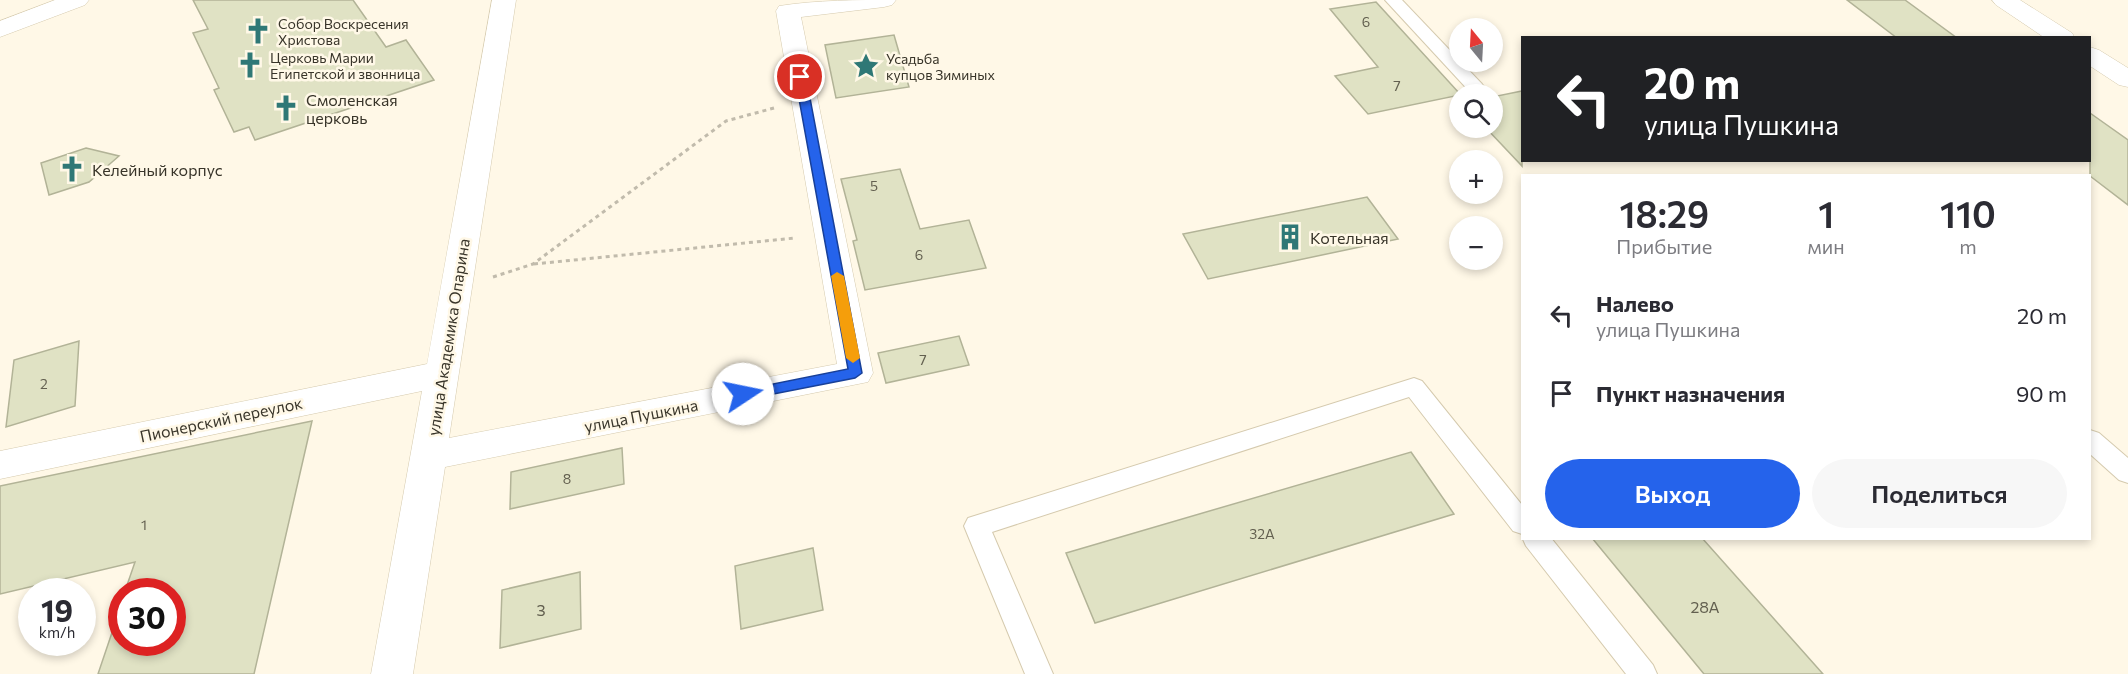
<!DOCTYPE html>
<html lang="ru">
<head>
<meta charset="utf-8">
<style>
  body { margin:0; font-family:Commissioner,sans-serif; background:#f7f7f7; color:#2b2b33; height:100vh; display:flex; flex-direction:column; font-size:22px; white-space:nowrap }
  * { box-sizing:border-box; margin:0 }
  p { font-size:20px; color:#7c7c81 }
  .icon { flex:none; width:33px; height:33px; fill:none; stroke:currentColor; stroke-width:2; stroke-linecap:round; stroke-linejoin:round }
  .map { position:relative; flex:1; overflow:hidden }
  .panel { position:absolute; left:1521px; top:174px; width:570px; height:366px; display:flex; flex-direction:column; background:#fff; border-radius:0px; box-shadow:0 3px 9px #0003 }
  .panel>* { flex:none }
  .hud { position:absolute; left:1521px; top:36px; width:570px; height:126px; border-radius:0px; box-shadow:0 3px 9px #0003; background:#202124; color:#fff; overflow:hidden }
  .needle { width:39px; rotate:342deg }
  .fabs { position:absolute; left:1449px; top:18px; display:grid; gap:12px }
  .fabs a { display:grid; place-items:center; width:54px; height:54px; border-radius:50%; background:#fff; box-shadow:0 3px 9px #0003; font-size:30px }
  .speed { position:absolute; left:18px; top:578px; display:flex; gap:12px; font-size:30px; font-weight:700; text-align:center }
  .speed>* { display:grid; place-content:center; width:78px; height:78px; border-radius:50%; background:#fff; box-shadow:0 3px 9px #0003; line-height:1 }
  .speed small { font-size:15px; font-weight:400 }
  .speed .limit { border:9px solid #d22; background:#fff; color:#111 }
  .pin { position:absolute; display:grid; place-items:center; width:51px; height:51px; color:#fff; margin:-26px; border:3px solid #fff; border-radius:50%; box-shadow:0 2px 6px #0007 }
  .me { position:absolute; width:66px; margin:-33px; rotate:79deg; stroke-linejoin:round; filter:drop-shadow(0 0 4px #0008) }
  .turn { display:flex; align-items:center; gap:21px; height:126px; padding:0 24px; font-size:27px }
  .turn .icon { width:78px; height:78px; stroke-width:2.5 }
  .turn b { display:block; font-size:42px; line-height:51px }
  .eta { display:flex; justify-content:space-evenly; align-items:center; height:102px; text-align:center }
  .eta b { font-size:36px; font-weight:600; line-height:42px }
  .cta { display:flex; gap:12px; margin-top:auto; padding:12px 24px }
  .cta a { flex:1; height:69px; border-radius:36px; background:#2563eb; color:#fff; font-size:24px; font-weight:600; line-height:69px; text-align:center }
  .cta a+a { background:#f7f7f7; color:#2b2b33 }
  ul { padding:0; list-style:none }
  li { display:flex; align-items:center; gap:18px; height:78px; padding:0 24px }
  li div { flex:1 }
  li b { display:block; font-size:22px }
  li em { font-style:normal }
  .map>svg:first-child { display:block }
  .building { fill:#e0e2c4; stroke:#b2b397; stroke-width:1.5 }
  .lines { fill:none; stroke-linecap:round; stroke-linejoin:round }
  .service-casing { stroke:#d5caae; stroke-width:2 }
  .minor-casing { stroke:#d5caae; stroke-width:1 }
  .tertiary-casing { stroke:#d5caae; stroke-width:1 }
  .path { stroke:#c1bbac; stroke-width:3; stroke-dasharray:4 4; stroke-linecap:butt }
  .service { fill:#fff; fill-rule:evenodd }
  .minor { fill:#fff; fill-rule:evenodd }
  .tertiary { fill:#fff; fill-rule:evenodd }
  .route { fill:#2563eb; stroke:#184099; stroke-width:1.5 }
  .slow { fill:#f59e0b }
  .labels { text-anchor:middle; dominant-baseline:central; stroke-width:5; stroke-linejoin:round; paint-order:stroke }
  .number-label { font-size:14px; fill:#636050 }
  .far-poi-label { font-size:14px; fill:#39352a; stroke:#fff8e7; text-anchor:start }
  .poi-label { font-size:16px; fill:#39352a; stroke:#fff8e7; text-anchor:start }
  .street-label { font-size:16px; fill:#39352a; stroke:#fff8e7 }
  .near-number-label { font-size:16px; fill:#636050 }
</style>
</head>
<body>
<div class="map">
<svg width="2128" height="674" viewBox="0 0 2128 674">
  <rect width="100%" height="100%" fill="#fff8e7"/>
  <g class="building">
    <polygon points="193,0 353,0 386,47 406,40 434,80 255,140 249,127 234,132 214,90 219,88 193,33 208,29"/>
    <polygon points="1847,0 1905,0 1957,38 1897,38"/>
    <polygon points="1376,2 1460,94 1460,95 1368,114 1335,76 1378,67 1330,9"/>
    <polygon points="894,35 909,87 836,98 825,45"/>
    <polygon points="1522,91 1522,166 1486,128 1492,128 1492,97"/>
    <polygon points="2090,113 2128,140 2128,205 2090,176"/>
    <polygon points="86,148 119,156 89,182 49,195 41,163"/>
    <polygon points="900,169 920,229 969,220 986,268 865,290 853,241 857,240 841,179"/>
    <polygon points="1367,197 1398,239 1208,279 1183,234"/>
    <polygon points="959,336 969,365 886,383 878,353"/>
    <polygon points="79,341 75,406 6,427 14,360"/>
    <polygon points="312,421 254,674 98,674 122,603 122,642 172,642 172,591 125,591 135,562 0,594 0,486"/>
    <polygon points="622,448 624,484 510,509 511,472"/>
    <polygon points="1411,452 1454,514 1095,623 1066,553"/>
    <polygon points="1592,538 1702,538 1823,674 1704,674"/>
    <polygon points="813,548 823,610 741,629 735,566"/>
    <polygon points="580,572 581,629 500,648 502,590"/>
  </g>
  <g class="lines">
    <g class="service-casing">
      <g id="service">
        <polygon points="1385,0 1402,0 1482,84 1485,88 1482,92 1470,92"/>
        <polygon points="1414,378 1422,381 1522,505 1522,534 1513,531 1409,397 992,532 1053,674 1025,674 964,526 968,518"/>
        <polygon points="2090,430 2099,433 2128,458 2128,483 2119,480 2090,454"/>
        <polygon points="1522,537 1551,538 1653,665 1657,674 1626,674 1526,546"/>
      </g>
    </g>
    <g class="minor-casing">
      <g id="minor">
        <polygon points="55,0 89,0 85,5 0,37 0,21"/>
        <path d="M492,0H516L449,438L837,364L776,11L779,6C817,0 858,0 896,0L892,5L884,7L801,17L873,373L868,382L445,467L413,674H371L422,391L0,479V451L427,364Z"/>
      </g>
    </g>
    <g class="tertiary-casing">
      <g id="tertiary">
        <polygon points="1992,0 2020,0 2072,33 2075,38 2045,38 1996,5"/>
        <polygon points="2090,47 2099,50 2128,68 2128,87 2119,85 2090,66"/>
      </g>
    </g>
    <g class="path">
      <polyline points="534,264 795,238"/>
      <polyline points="493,277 533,264 726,121 774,108"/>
    </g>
    <use href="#service" class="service"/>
    <use href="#minor" class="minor"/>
    <use href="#tertiary" class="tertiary"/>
  </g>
  <polygon class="route" points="800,74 806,77 862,373 855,378 743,400 736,394 738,391 848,369 795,77"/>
  <polygon class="slow" points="837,272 844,276 860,358 853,363 846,358 831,276"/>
  <defs>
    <g id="church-bare" transform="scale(2.07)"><path d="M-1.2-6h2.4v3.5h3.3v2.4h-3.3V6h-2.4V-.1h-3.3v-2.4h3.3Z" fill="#2f7876" stroke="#fff8e7" stroke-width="2.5" paint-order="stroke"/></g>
    <g id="sight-bare" transform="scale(2.07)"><path d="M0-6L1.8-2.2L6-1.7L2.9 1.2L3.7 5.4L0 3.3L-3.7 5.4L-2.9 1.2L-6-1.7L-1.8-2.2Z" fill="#2f7876" stroke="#fff8e7" stroke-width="2.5" paint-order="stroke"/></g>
    <g id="building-bare" transform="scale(2.07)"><path d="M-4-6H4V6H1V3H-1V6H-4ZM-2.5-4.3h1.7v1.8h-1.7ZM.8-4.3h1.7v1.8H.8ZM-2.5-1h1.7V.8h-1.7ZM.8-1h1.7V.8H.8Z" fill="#2f7876" stroke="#fff8e7" stroke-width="2.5" paint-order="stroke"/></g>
  </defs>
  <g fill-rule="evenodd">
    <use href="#church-bare" x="258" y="31"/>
    <use href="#church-bare" x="250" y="65"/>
    <use href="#sight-bare" x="866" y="66"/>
    <use href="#church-bare" x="286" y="108"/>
    <use href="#church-bare" x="72" y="169"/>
    <use href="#building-bare" x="1290" y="237"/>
  </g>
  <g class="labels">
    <g class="number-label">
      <text x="1366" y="21">6</text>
      <text x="1397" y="85">7</text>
      <text x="874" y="185">5</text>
      <text x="919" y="254">6</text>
      <text x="923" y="359">7</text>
      <text x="44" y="383">2</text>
      <text x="567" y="478">8</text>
      <text x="144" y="524">1</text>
      <text x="1262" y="533">32А</text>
    </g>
    <g class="far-poi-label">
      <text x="278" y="23">Собор Воскресения<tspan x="278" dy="16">Христова</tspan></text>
      <text x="270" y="57">Церковь Марии<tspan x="270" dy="16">Египетской и звонница</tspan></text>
      <text x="886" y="58">Усадьба<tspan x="886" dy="16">купцов Зиминых</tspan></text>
    </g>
    <g class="poi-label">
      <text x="306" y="99">Смоленская<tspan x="306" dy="18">церковь</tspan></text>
      <text x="92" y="169">Келейный корпус</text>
      <text x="1310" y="237">Котельная</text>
    </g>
    <g class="street-label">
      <text transform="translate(448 337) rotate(-81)">улица Академика Опарина</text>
      <text transform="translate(641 415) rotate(-11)">улица Пушкина</text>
      <text transform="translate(221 419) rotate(-12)">Пионерский переулок</text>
    </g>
    <g class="near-number-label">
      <text x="1705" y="606">28А</text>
      <text x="541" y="609">3</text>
    </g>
  </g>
</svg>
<div class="fabs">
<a><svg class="needle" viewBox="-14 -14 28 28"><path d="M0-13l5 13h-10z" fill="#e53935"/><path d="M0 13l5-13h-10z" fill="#7c7c81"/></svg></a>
<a><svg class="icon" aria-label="search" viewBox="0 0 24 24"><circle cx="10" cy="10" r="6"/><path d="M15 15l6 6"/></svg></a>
<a>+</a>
<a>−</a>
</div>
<div class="speed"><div>19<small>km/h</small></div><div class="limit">30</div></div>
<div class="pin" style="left:800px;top:77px;background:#d93025"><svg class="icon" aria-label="arrive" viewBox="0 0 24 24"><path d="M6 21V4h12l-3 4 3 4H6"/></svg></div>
<svg class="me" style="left:743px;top:394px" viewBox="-20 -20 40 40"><circle r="19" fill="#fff"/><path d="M0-13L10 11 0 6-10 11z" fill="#2563eb"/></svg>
<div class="hud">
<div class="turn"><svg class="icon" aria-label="left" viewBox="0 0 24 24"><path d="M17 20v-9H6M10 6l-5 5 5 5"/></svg><div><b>20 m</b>улица Пушкина</div></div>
</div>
<section class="panel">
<div class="eta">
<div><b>18:29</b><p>Прибытие</p></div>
<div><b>1</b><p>мин</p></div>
<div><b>110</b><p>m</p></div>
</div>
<ul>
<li><svg class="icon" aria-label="left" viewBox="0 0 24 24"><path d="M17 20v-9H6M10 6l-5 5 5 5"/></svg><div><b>Налево</b><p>улица Пушкина</p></div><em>20 m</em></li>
<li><svg class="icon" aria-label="arrive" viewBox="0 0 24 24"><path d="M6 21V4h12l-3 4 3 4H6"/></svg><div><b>Пункт назначения</b></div><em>90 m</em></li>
</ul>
<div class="cta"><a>Выход</a><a>Поделиться</a></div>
</section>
</div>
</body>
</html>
